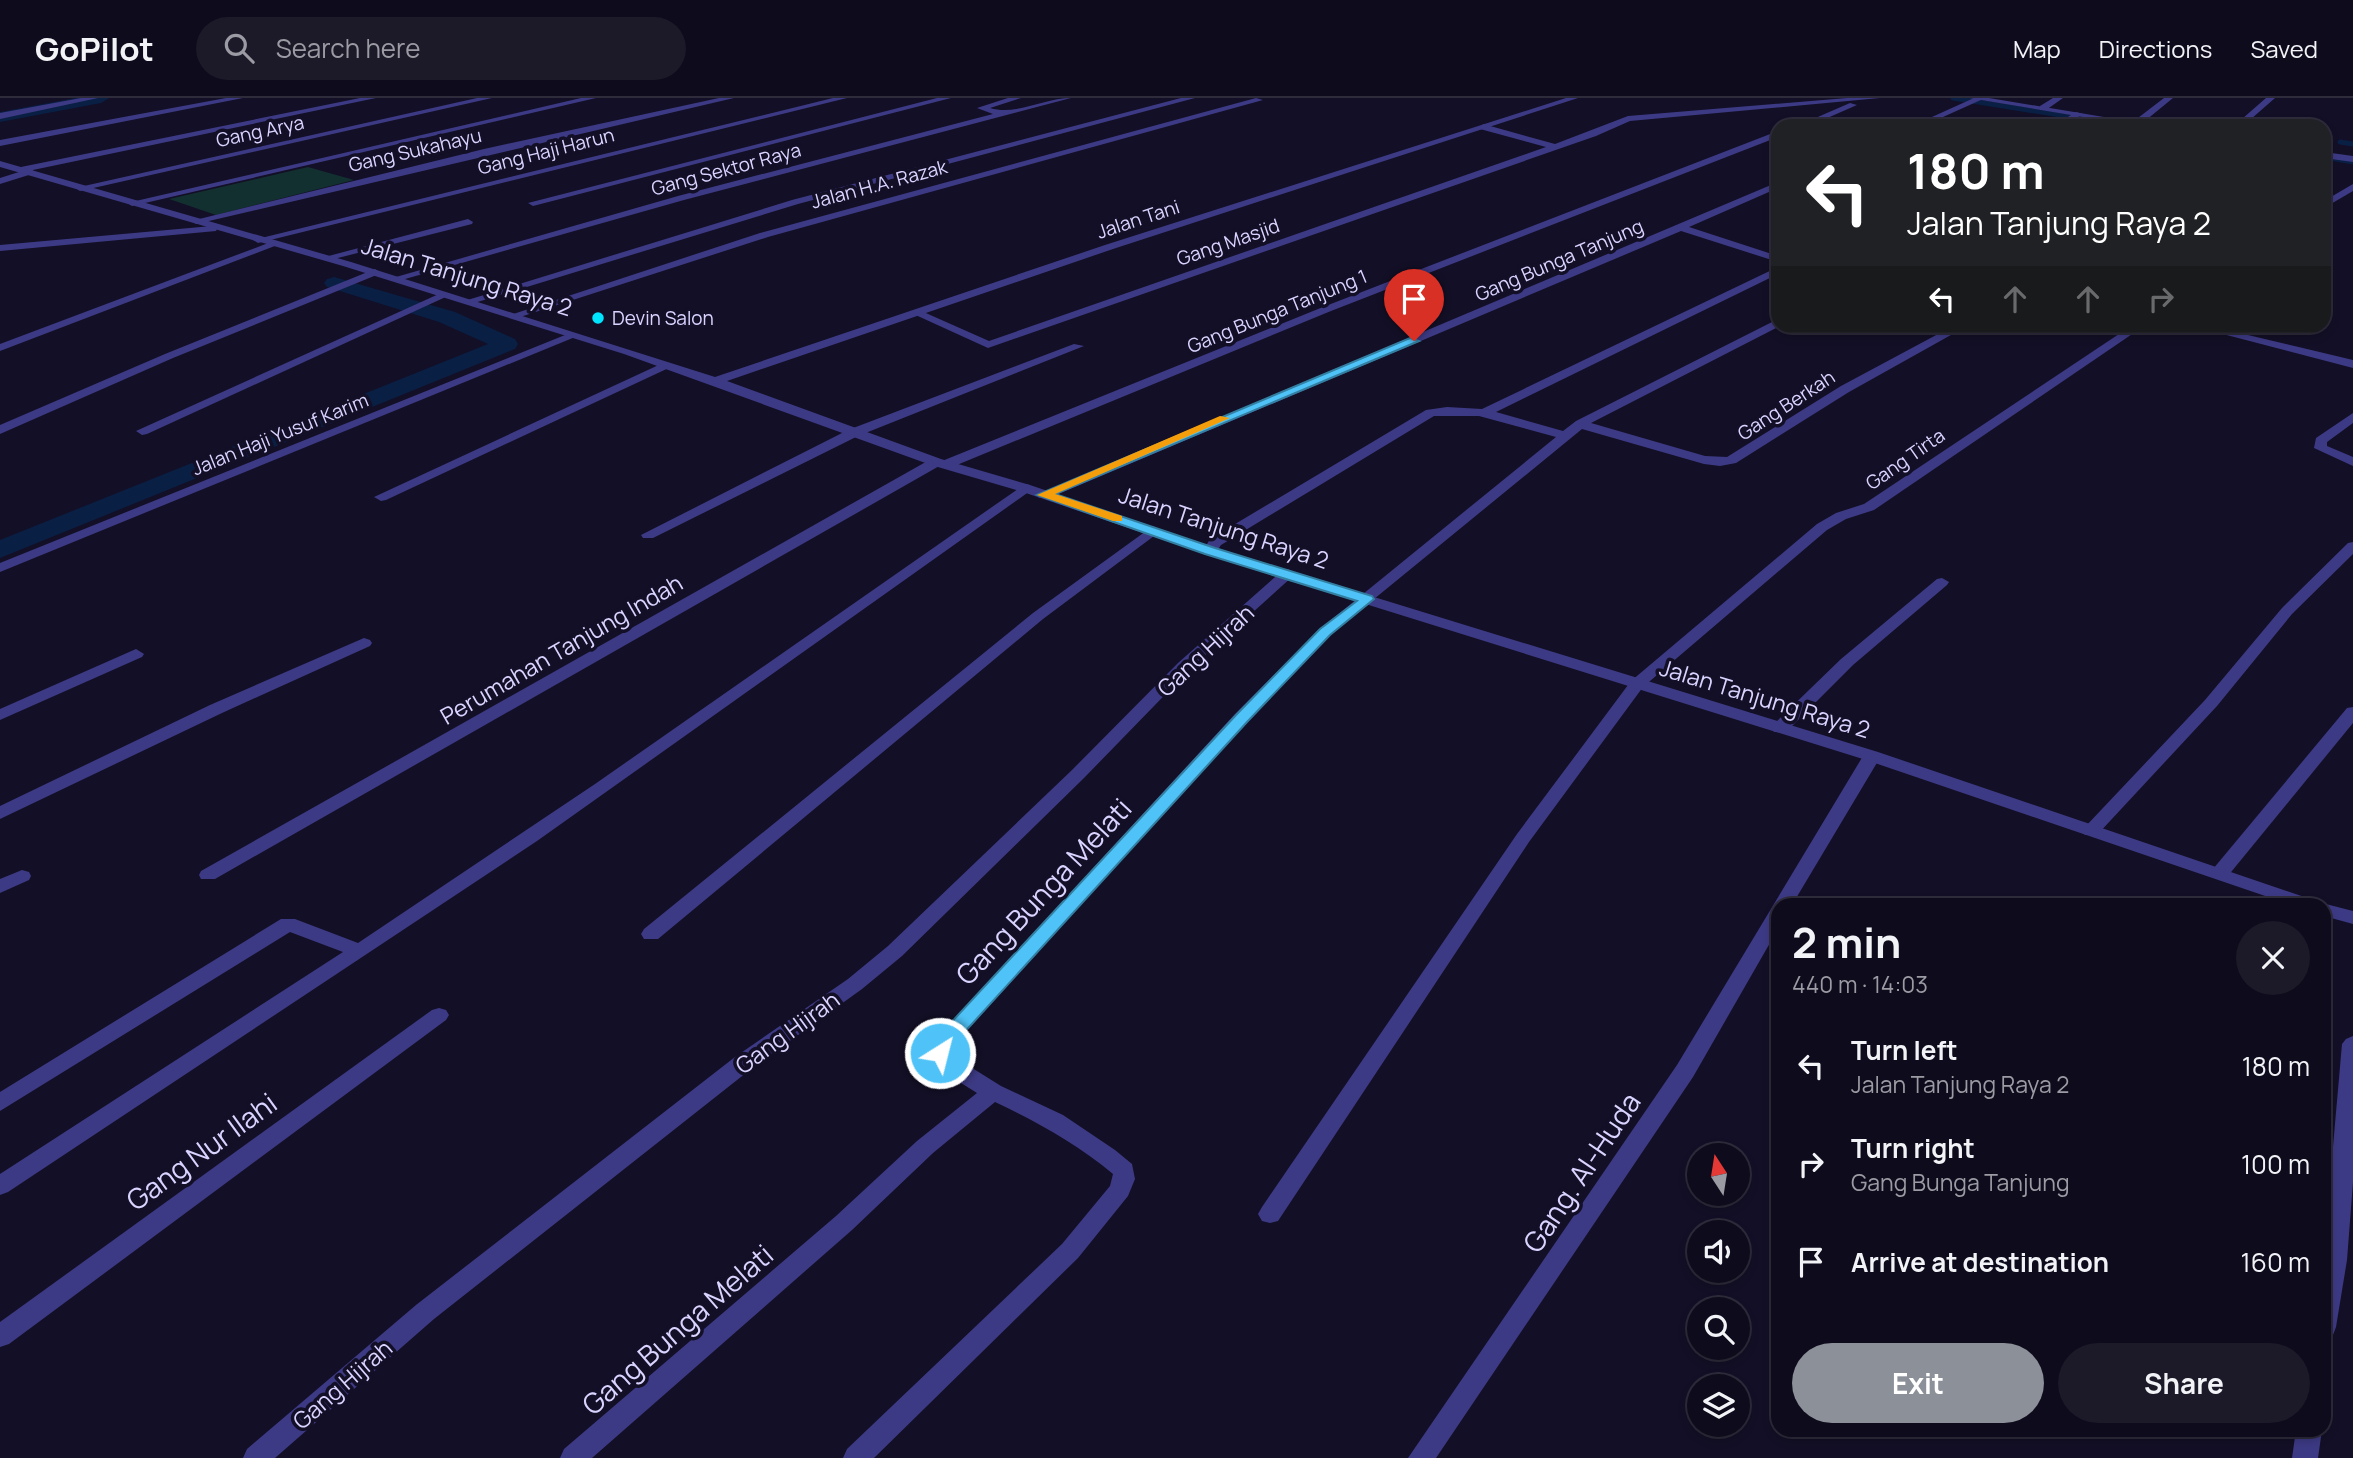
<!DOCTYPE html>
<html lang="en">
<head>
<meta charset="utf-8">
<style>
  body { margin:0; font-family:Manrope,sans-serif; background:#1c1929; color:#f1f3f6; height:100vh; display:flex; flex-direction:column; font-size:26px; white-space:nowrap }
  * { box-sizing:border-box; margin:0 }
  p { font-size:23px; color:#9b9ba3 }
  .icon { flex:none; width:38px; height:38px; fill:none; stroke:currentColor; stroke-width:2; stroke-linecap:round; stroke-linejoin:round }
  .map { position:relative; flex:1; overflow:hidden }
  .sheet { position:absolute; left:1771px; top:800px; width:560px; height:539px; display:flex; flex-direction:column; background:#0e0b1c; border-radius:21px; box-shadow:0 4px 10px #0003,0 0 0 2px #2e2b3b }
  .sheet>* { flex:none }
  .top-card { position:absolute; left:1771px; top:21px; width:560px; height:214px; border-radius:21px; box-shadow:0 4px 10px #0003,0 0 0 2px #2e2b3b; background:#202124; color:#fff; overflow:hidden }
  .needle { width:46px; rotate:348deg }
  .tools { position:absolute; left:1687px; top:1045px; display:grid; gap:14px }
  .tools a { display:grid; place-items:center; width:63px; height:63px; border-radius:50%; background:#0e0b1c; box-shadow:0 4px 10px #0003,0 0 0 2px #2e2b3b; font-size:35px }
  .pin { position:absolute; display:grid; place-items:center; width:60px; height:60px; color:#fff; margin:-72px -30px; border-radius:50% 50% 50% 0; rotate:-45deg; box-shadow:0 0 7px #0007 }
  .pin .icon { rotate:45deg }
  .me { position:absolute; width:77px; margin:-38px; rotate:36deg; stroke-linejoin:round; filter:drop-shadow(0 0 5px #0008) }
  .turn { display:flex; align-items:center; gap:24px; height:147px; padding:0 21px; font-size:32px }
  .turn .icon { width:91px; height:91px; stroke-width:2.5 }
  .turn b { display:block; font-size:49px; line-height:60px }
  .lanes { display:flex; align-items:center; height:66px; padding:0 21px; background:#0003; justify-content:center; gap:35px; direction:ltr }
  .lanes .off { opacity:.35 }
  .round { display:grid; place-items:center; flex:none; width:74px; height:74px; border-radius:37px; background:#1c1929 }
  .overview { display:flex; align-items:center; justify-content:space-between; height:119px; padding:0 21px }
  h1 { font-size:42px; font-weight:700; line-height:52px }
  .primary-button { display:flex; gap:14px; margin-top:auto; padding:14px 21px }
  .primary-button a { flex:1; height:80px; border-radius:42px; background:#8c9099; color:#fff; font-size:28px; font-weight:700; line-height:80px; text-align:center }
  .primary-button a+a { background:#1c1929; color:#f1f3f6 }
  ul { padding:0; list-style:none }
  li { display:flex; align-items:center; gap:21px; height:98px; padding:0 21px }
  li div { flex:1 }
  li b { display:block; font-size:26px }
  li em { font-style:normal }
  header { display:flex; align-items:center; gap:42px; box-sizing:border-box; height:98px; padding:0 35px; background:#0e0b1c; border-bottom:2px solid #2e2b3b }
  header strong { font-size:33px }
  nav { display:flex; gap:38px; margin-inline-start:auto; font-size:24px }
  .search { width:490px; height:63px; background:#1c1929; display:flex; align-items:center; gap:18px; box-sizing:border-box; padding:0 24px; border-radius:38px; color:#9b9ba3; font-size:26px }
  .map>svg:first-child { display:block }
  .green { fill:#12302f }
  .lines { fill:none; stroke-linecap:round; stroke-linejoin:round }
  .stream { stroke:#0a1f44; stroke-width:5 }
  .canal { fill:#0a1f44; fill-rule:evenodd }
  .minor { fill:#3d3a85; fill-rule:evenodd }
  .tertiary { fill:#3d3a85; fill-rule:evenodd }
  .route { fill:#4fc3f7; stroke:#337fa1; stroke-width:2 }
  .slow { fill:#f59e0b }
  .poi-dot { fill:#00e5ff; stroke:#130f26; stroke-width:2.5 }
  .labels { text-anchor:middle; dominant-baseline:central; stroke-width:7; stroke-linejoin:round; paint-order:stroke }
  .far-street-label { font-size:19px; fill:#d9d4ff; stroke:#130f26 }
  .far-poi-label { font-size:19px; fill:#d9d4ff; stroke:#130f26; text-anchor:start }
  .street-label { font-size:23px; fill:#d9d4ff; stroke:#130f26 }
  .near-street-label { font-size:28px; fill:#d9d4ff; stroke:#130f26 }
</style>
</head>
<body>
<header>
<strong>GoPilot</strong>
<div class="search"><svg class="icon" aria-label="search" viewBox="0 0 24 24"><circle cx="10" cy="10" r="6"/><path d="M15 15l6 6"/></svg>Search here</div>
<nav><a>Map</a><a>Directions</a><a>Saved</a></nav>
</header>
<div class="map">
<svg width="2353" height="1360" viewBox="0 0 2353 1360">
  <rect width="100%" height="100%" fill="#130f26"/>
  <polygon class="green" points="308,69 354,82 216,117 169,101"/>
  <g class="lines">
    <g class="stream">
      <polyline points="1953,0 2129,28"/>
      <polyline points="2340,44 2353,46"/>
      <polyline points="2324,59 2353,64"/>
    </g>
    <g class="canal">
      <polygon points="76,0 109,0 101,5 0,24 0,14"/>
      <polygon points="334,179 455,214 515,241 518,246 515,251 0,460 0,442 488,246 439,224 327,189 324,185 327,181"/>
    </g>
    <g class="minor">
      <polygon points="81,0 98,0 0,21 0,15"/>
      <polygon points="226,0 243,0 0,48 0,42"/>
      <polygon points="360,0 376,0 33,72 32,76 0,86 0,80 19,74 16,72 21,69"/>
      <polygon points="477,0 492,0 80,93 75,90"/>
      <polygon points="581,0 596,0 132,108 127,105"/>
      <polygon points="719,0 734,0 196,126 191,123 484,51"/>
      <polygon points="833,0 847,0 258,145 253,142"/>
      <polygon points="937,0 951,0 533,108 528,105"/>
      <path d="M1008,0H1021L990,10C1016,18 1044,0 1071,0L684,102L398,183L389,181L678,98L993,16L977,10Z"/>
      <polygon points="1181,0 1195,0 798,106 471,206 461,204 792,102"/>
      <polygon points="1256,0 1263,2 768,139 517,220 507,218 760,135"/>
      <polygon points="1847,0 1880,0 1630,23 1596,38 988,250 909,214 919,212 989,243 1546,49 1480,31 1483,26 1555,46 1628,18"/>
      <polygon points="1974,0 1983,1 1923,28 1912,28"/>
      <polygon points="2053,0 2063,0 2046,12 2040,12 2040,8"/>
      <polygon points="2164,0 2173,0 2140,27 2134,27 2134,23"/>
      <polygon points="2266,0 2275,0 2243,28 2234,28"/>
      <polygon points="1850,5 1857,7 1809,28 1797,28"/>
      <polygon points="2076,14 2083,16 2063,28 2053,28"/>
      <polygon points="1778,33 1778,39 1331,213 952,369 941,367 215,781 201,781 199,777 201,773 931,361 942,363 1323,209"/>
      <polygon points="1778,84 1778,90 1689,129 1778,158 1778,164 1681,133 1049,400 1039,400 1037,397"/>
      <polygon points="2353,86 2353,93 2324,110 2324,103"/>
      <polygon points="468,121 473,124 472,126 326,163 321,160"/>
      <polygon points="212,128 217,131 216,133 0,153 0,147"/>
      <polygon points="271,144 280,146 0,253 0,246"/>
      <path d="M1778,169V176L1496,314L1563,333L1576,323L1778,221L1780,228L1591,325L1705,358L1727,359L1841,288L1953,228H1967L1849,294L1736,365L1720,368L1704,366L1582,331L1330,537L1247,624L951,950L953,958L1001,988L1063,1017L1115,1052L1132,1066L1135,1081L1128,1098L1078,1160L874,1360H843L847,1351L1062,1146L1110,1088L1113,1076C1077,1046 1037,1024 995,1004L933,1055L852,1132L592,1360H560L564,1351L836,1118L917,1043L977,995L937,970L929,955L934,943L1235,616L1320,531L1556,339L1479,318H1434L1221,447L1215,456L1210,457L1203,453L1210,441L1426,312L1447,309L1482,311Z"/>
      <polygon points="375,171 380,174 379,176 173,260 0,336 0,327 165,256"/>
      <polygon points="441,195 450,197 147,336 142,337 136,333"/>
      <polygon points="2131,228 2144,228 1874,412 1846,421 1827,432 1643,589 1529,744 1278,1123 1270,1125 1262,1123 1258,1116 1262,1109 1517,736 1631,583 1817,426 1836,415 1864,406"/>
      <polygon points="2192,228 2210,228 2353,262 2353,270"/>
      <polygon points="570,235 580,237 0,474 0,465"/>
      <polygon points="1074,246 1084,248 858,338 653,440 643,440 641,437 848,332"/>
      <polygon points="663,265 673,268 386,402 381,403 374,399"/>
      <polygon points="2353,315 2353,325 2327,344 2327,348 2353,359 2353,368 2314,350 2316,340"/>
      <polygon points="1025,386 1030,387 1030,393 537,743 8,1094 0,1097 0,1076 343,854 290,834 0,1013 0,994 281,821 295,821 358,845 595,686"/>
      <polygon points="1153,428 1160,432 1158,435 1043,521 658,841 644,841 641,836 644,831 1033,515"/>
      <polygon points="2353,444 2353,456 2292,516 2217,608 2097,737 2085,737 2082,733 2085,729 2205,602 2282,510 2348,445"/>
      <polygon points="1288,471 1295,475 1293,478 1190,571 1084,680 902,858 862,891 751,971 434,1221 275,1360 243,1360 247,1351 416,1207 735,959 848,881 888,848 1072,672 1178,565 1283,472"/>
      <polygon points="1942,480 1949,484 1947,487 1853,567 1786,634 1774,634 1772,630 1774,626 1841,561 1937,481"/>
      <polygon points="364,540 370,542 372,545 370,548 222,615 0,721 0,708 210,607"/>
      <polygon points="136,551 144,556 142,559 0,622 0,611"/>
      <polygon points="2353,609 2353,625 2227,779 2213,779 2211,775 2213,771 2347,610"/>
      <polygon points="1872,653 1881,658 1792,807 1778,807 1778,831 1693,979 1436,1360 1408,1360 1677,967 1863,658"/>
      <polygon points="22,772 29,774 31,778 29,782 0,795 0,781"/>
      <polygon points="439,910 446,912 449,917 446,922 9,1246 0,1249 0,1224 432,912"/>
      <polygon points="2353,938 2353,1084 2347,1162 2336,1229 2333,1237 2324,1240 2324,1151 2342,946 2346,941"/>
      <polygon points="2296,1332 2322,1332 2318,1360 2292,1360"/>
    </g>
    <g class="tertiary">
      <polygon points="1566,0 1578,0 1113,151 727,283 941,361 1030,387 1215,450 1878,654 2322,805 2353,813 2353,826 2324,818 2324,807 2292,807 1866,662 1205,456 1020,393 931,367 624,256 343,168 0,69 0,63 351,164 715,279 1105,147"/>
      <polygon points="1969,0 1989,0 2158,28 2137,28"/>
      <polygon points="2324,54 2353,58 2353,64 2324,60"/>
    </g>
  </g>
  <polygon class="route" points="1410,240 1419,243 1055,396 1215,450 1372,498 1374,501 1330,537 1247,624 950,950 947,960 933,960 930,955 934,943 1236,617 1320,531 1357,503 1205,456 1037,397"/>
  <polygon class="slow" points="1220,318 1230,320 1055,396 1122,418 1122,423 1113,423 1037,397"/>
  <circle class="poi-dot" cx="598" cy="220" r="7"/>
  <g class="labels">
    <g class="far-street-label">
      <text transform="translate(260 33) rotate(-12)">Gang Arya</text>
      <text transform="translate(415 52) rotate(-13)">Gang Sukahayu</text>
      <text transform="translate(546 53) rotate(-14)">Gang Haji Harun</text>
      <text transform="translate(726 71) rotate(-15)">Gang Sektor Raya</text>
      <text transform="translate(879 86) rotate(-15)">Jalan H.A. Razak</text>
      <text transform="translate(1138 121) rotate(-18)">Jalan Tani</text>
      <text transform="translate(1228 144) rotate(-19)">Gang Masjid</text>
      <text transform="translate(1559 162) rotate(-23)">Gang Bunga Tanjung</text>
      <text transform="translate(1277 213) rotate(-22)">Gang Bunga Tanjung 1</text>
      <text transform="translate(1786 307) rotate(-33)">Gang Berkah</text>
      <text transform="translate(280 336) rotate(-22)">Jalan Haji Yusuf Karim</text>
      <text transform="translate(1905 361) rotate(-35)">Gang Tirta</text>
    </g>
    <g class="far-poi-label">
      <text x="612" y="220">Devin Salon</text>
    </g>
    <g class="street-label">
      <text transform="translate(467 178) rotate(17)">Jalan Tanjung Raya 2</text>
      <text transform="translate(1224 429) rotate(18)">Jalan Tanjung Raya 2</text>
      <text transform="translate(561 551) rotate(-30)">Perumahan Tanjung Indah</text>
      <text transform="translate(1205 552) rotate(-43)">Gang Hijrah</text>
      <text transform="translate(1765 600) rotate(17)">Jalan Tanjung Raya 2</text>
      <text transform="translate(787 934) rotate(-36)">Gang Hijrah</text>
      <text transform="translate(342 1286) rotate(-41)">Gang Hijrah</text>
    </g>
    <g class="near-street-label">
      <text transform="translate(1043 793) rotate(-47)">Gang Bunga Melati</text>
      <text transform="translate(201 1053) rotate(-36)">Gang Nur Ilahi</text>
      <text transform="translate(1581 1074) rotate(-56)">Gang. Al-Huda</text>
      <text transform="translate(677 1231) rotate(-41)">Gang Bunga Melati</text>
    </g>
  </g>
</svg>
<div class="tools">
<a><svg class="needle" viewBox="-14 -14 28 28"><path d="M0-13l5 13h-10z" fill="#e53935"/><path d="M0 13l5-13h-10z" fill="#9b9ba3"/></svg></a>
<a><svg class="icon" aria-label="sound" viewBox="0 0 24 24"><path d="M4 9h4l5-4v14l-5-4H4zM17 9q2 3 0 6"/></svg></a>
<a><svg class="icon" aria-label="search" viewBox="0 0 24 24"><circle cx="10" cy="10" r="6"/><path d="M15 15l6 6"/></svg></a>
<a><svg class="icon" aria-label="layers" viewBox="0 0 24 24"><path d="M12 4l9 5-9 5-9-5zM3 14l9 5 9-5"/></svg></a>
</div>
<div class="pin" style="left:1414px;top:243px;background:#d93025"><svg class="icon" aria-label="arrive" viewBox="0 0 24 24"><path d="M6 21V4h12l-3 4 3 4H6"/></svg></div>
<svg class="me" style="left:940px;top:955px" viewBox="-20 -20 40 40"><circle r="17" fill="#4fc3f7" stroke="#fff" stroke-width="3"/><path d="M0-11L8 9 0 5-8 9z" fill="#fff"/></svg>
<div class="top-card">
<div class="turn"><svg class="icon" aria-label="left" viewBox="0 0 24 24"><path d="M17 20v-9H6M10 6l-5 5 5 5"/></svg><div><b>180 m</b>Jalan Tanjung Raya 2</div></div>
<div class="lanes"><svg class="icon" aria-label="left" viewBox="0 0 24 24"><path d="M17 20v-9H6M10 6l-5 5 5 5"/></svg><svg class="icon off" aria-label="ahead" viewBox="0 0 24 24"><path d="M12 20V5M6 11l6-6 6 6"/></svg><svg class="icon off" aria-label="ahead" viewBox="0 0 24 24"><path d="M12 20V5M6 11l6-6 6 6"/></svg><svg class="icon off" aria-label="right" viewBox="0 0 24 24"><path d="M7 20v-9h11M14 6l5 5-5 5"/></svg></div>
</div>
<section class="sheet">
<div class="overview"><div><h1>2 min</h1><p>440 m · 14:03</p></div><a class="round"><svg class="icon" aria-label="close" viewBox="0 0 24 24"><path d="M6 6l12 12M18 6L6 18"/></svg></a></div>
<ul>
<li><svg class="icon" aria-label="left" viewBox="0 0 24 24"><path d="M17 20v-9H6M10 6l-5 5 5 5"/></svg><div><b>Turn left</b><p>Jalan Tanjung Raya 2</p></div><em>180 m</em></li>
<li><svg class="icon" aria-label="right" viewBox="0 0 24 24"><path d="M7 20v-9h11M14 6l5 5-5 5"/></svg><div><b>Turn right</b><p>Gang Bunga Tanjung</p></div><em>100 m</em></li>
<li><svg class="icon" aria-label="arrive" viewBox="0 0 24 24"><path d="M6 21V4h12l-3 4 3 4H6"/></svg><div><b>Arrive at destination</b></div><em>160 m</em></li>
</ul>
<div class="primary-button"><a>Exit</a><a>Share</a></div>
</section>
</div>
</body>
</html>
